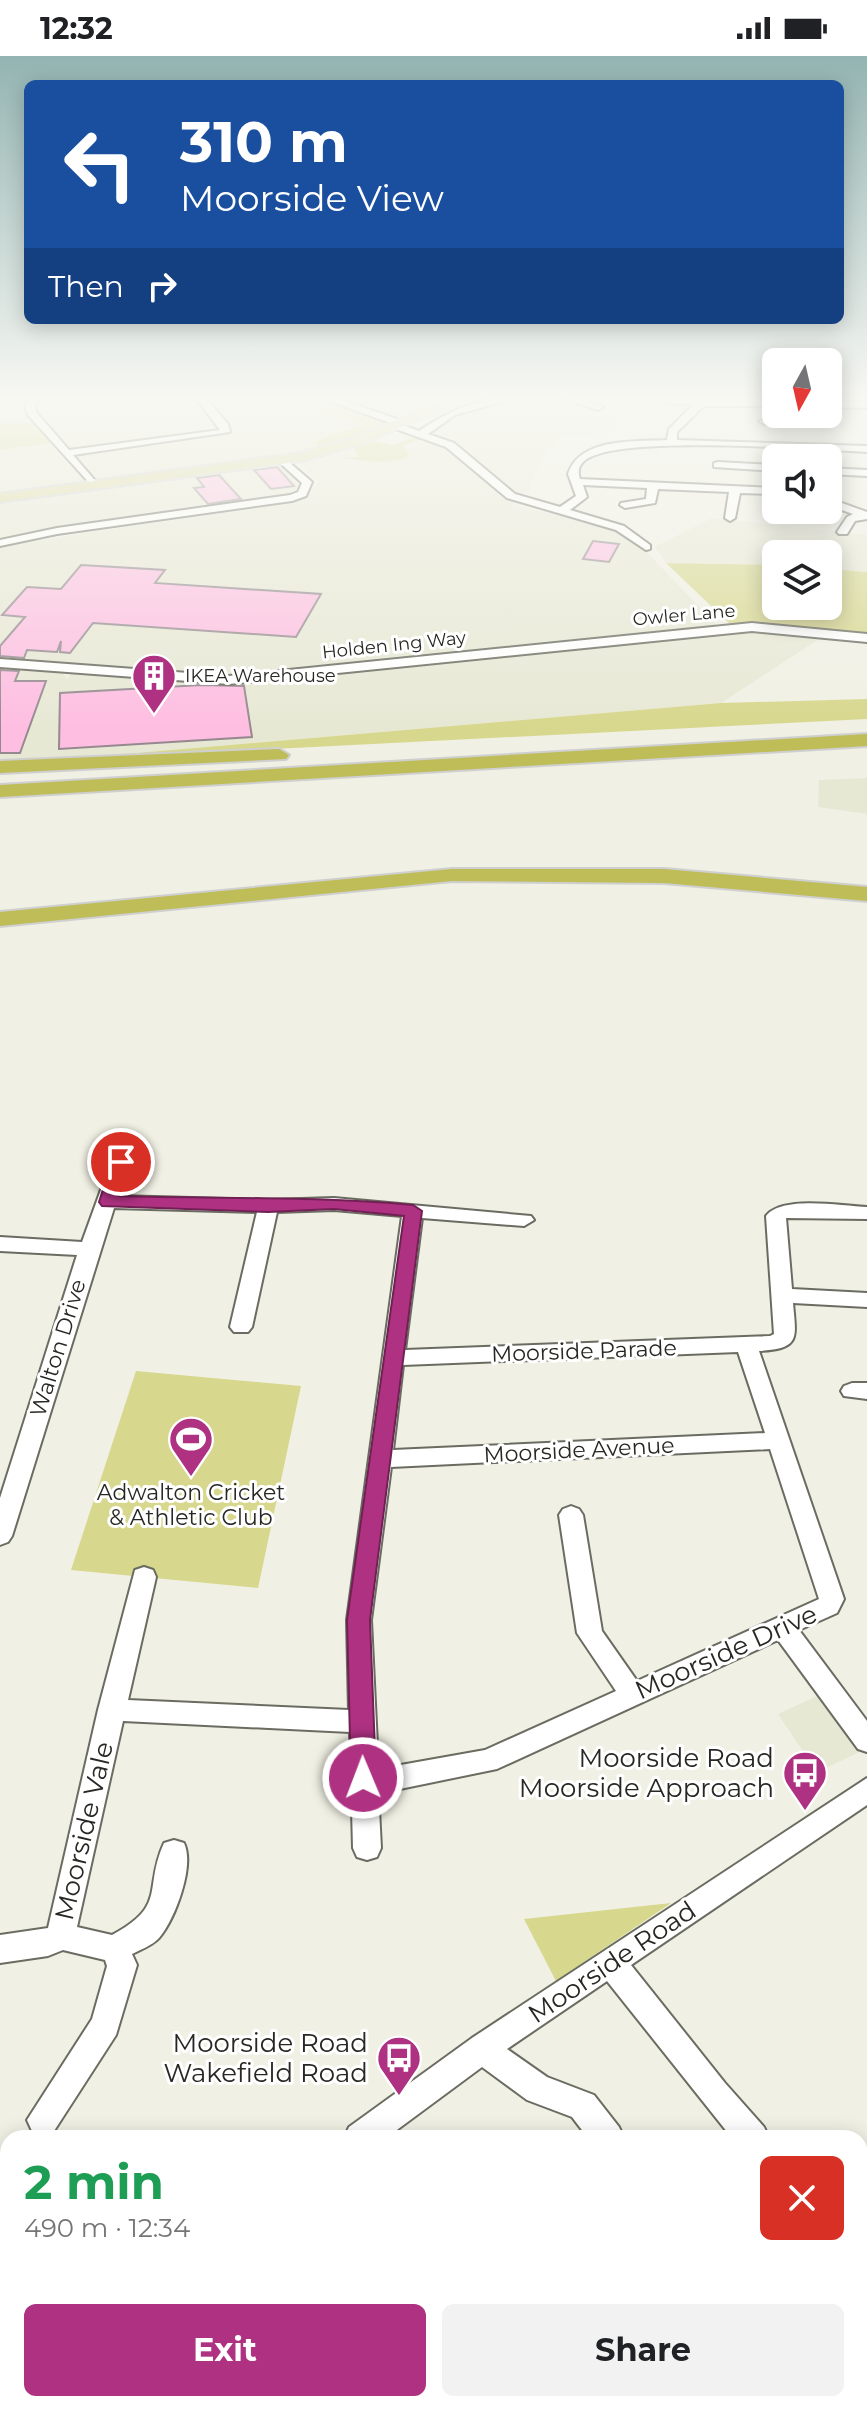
<!DOCTYPE html>
<html lang="en">
<head>
<meta charset="utf-8">
<style>
  body { margin:0; font-family:Montserrat,sans-serif; background:#f2f2f2; color:#202124; height:100vh; display:flex; flex-direction:column; font-size:30px; white-space:nowrap }
  * { box-sizing:border-box; margin:0 }
  p { font-size:26px; color:#757577 }
  .icon { flex:none; width:44px; height:44px; fill:none; stroke:currentColor; stroke-width:2; stroke-linecap:round; stroke-linejoin:round }
  .map { position:relative; flex:1; overflow:hidden }
  .panel { position:absolute; left:0px; top:2074px; width:868px; height:282px; display:flex; flex-direction:column; background:#fff; border-radius:24px 24px 0 0; box-shadow:0 4px 20px #0003 }
  .panel>* { flex:none }
  .banner { position:absolute; left:24px; top:24px; width:820px; height:244px; border-radius:12px; box-shadow:0 4px 20px #0003; background:#1a4fa0; color:#fff; overflow:hidden }
  .needle { width:52px; rotate:188deg }
  .tools { position:absolute; left:762px; top:292px; display:grid; gap:16px }
  .tools a { display:grid; place-items:center; width:80px; height:80px; border-radius:12px; background:#fff; box-shadow:0 4px 20px #0003; font-size:40px }
  .pin { position:absolute; display:grid; place-items:center; width:68px; height:68px; color:#fff; margin:-34px; border:4px solid #fff; border-radius:50%; box-shadow:0 2px 8px #0007 }
  .me { position:absolute; width:88px; margin:-44px; rotate:359deg; stroke-linejoin:round; filter:drop-shadow(0 0 6px #0008) }
  .turn { display:flex; align-items:center; gap:28px; height:168px; padding:0 24px; font-size:36px }
  .turn .icon { width:104px; height:104px; stroke-width:2.5 }
  .turn b { display:block; font-size:56px; line-height:68px }
  .then { display:flex; align-items:center; height:76px; padding:0 24px; background:#0003; gap:16px; font-size:30px }
  .round { display:grid; place-items:center; flex:none; width:84px; height:84px; border-radius:12px; background:#f2f2f2 }
  .overview { display:flex; align-items:center; justify-content:space-between; height:136px; padding:0 24px }
  h1 { font-size:48px; font-weight:700; line-height:60px; color:#1e9e55 }
  .button { display:flex; gap:16px; margin-top:auto; padding:16px 24px }
  .button a { flex:1; height:92px; border-radius:12px; background:#ae3182; color:#fff; font-size:32px; font-weight:700; line-height:92px; text-align:center }
  .button a+a { background:#f2f2f2; color:#202124 }
  .status { display:flex; justify-content:space-between; align-items:center; height:56px; padding:0 40px; background:#fff; direction:ltr }
  .status svg { height:22px; fill:currentColor }
  .map>svg:first-child { display:block }
  .built { fill:#e7e8d4 }
  .green { fill:#d7d78d }
  .building { fill:#febee1; stroke:#95898f; stroke-width:2 }
  .lines { fill:none; stroke-linecap:round; stroke-linejoin:round }
  .minor-casing { stroke:#6b6c61; stroke-width:4 }
  .major-casing { stroke:#cfcfcf; stroke-width:4 }
  .highway-casing { stroke:#cfcfcf; stroke-width:4 }
  .minor { fill:#fff; fill-rule:evenodd }
  .major { fill:#d8d79b; fill-rule:evenodd }
  .highway { fill:#bebd58; fill-rule:evenodd }
  .route { fill:#ae3182; stroke:#712054; stroke-width:2 }
  .labels { text-anchor:middle; dominant-baseline:central; stroke-width:6; stroke-linejoin:round; paint-order:stroke }
  .far-street-label { font-size:18px; fill:#272723; stroke:#fff }
  .far-poi-label { font-size:18px; fill:#272723; stroke:#fff; text-anchor:start }
  .street-label { font-size:22px; fill:#272723; stroke:#fff }
  .poi-label { font-size:22px; fill:#272723; stroke:#fff }
  .near-street-label { font-size:26px; fill:#272723; stroke:#fff }
  .near-poi-label { font-size:26px; fill:#272723; stroke:#fff; text-anchor:end }
</style>
</head>
<body>
<div class="status"><b>12:32</b><svg viewBox="0 0 49 12"><path d="M0 12V9h3v3zM5 12V6h3v6zM10 12V3h3v9zM15 12V0h3v12zM26 1h20v11H26zM47 4h2v5h-2z"/></svg></div>
<div class="map">
<svg width="867" height="2355" viewBox="0 0 867 2355">
  <rect width="100%" height="100%" fill="#f0f0e4"/>
  <g class="built">
    <polygon points="0,341 301,341 313,354 362,369 316,385 318,393 293,398 0,438 0,394 49,387 0,367"/>
    <polygon points="402,341 442,341 450,343 403,363 385,358 397,353 384,349"/>
    <polygon points="474,355 621,361 600,382 562,379 547,394 527,436 500,440 522,451 614,472 642,491 724,577 759,575 822,581 721,647 55,704 0,705 0,609 61,614 67,623 74,614 0,607 0,490 293,446 311,438 318,426 301,409 305,403 353,390 360,401 349,401 380,406 455,361"/>
    <polygon points="264,408 278,409 303,429 296,438 279,443 0,484 0,445"/>
    <polygon points="712,462 867,479 867,516 828,513 828,498 776,498 776,509 666,507 655,491"/>
    <polygon points="867,722 867,758 818,751 819,724"/>
    <polygon points="817,1640 860,1696 817,1716 778,1658"/>
    <polygon points="93,2348 452,2348 457,2355 81,2355"/>
  </g>
  <g class="green">
    <polygon points="301,341 316,341 396,366 318,393 316,385 361,369 313,354"/>
    <polygon points="0,367 35,367 50,387 0,394"/>
    <polygon points="416,380 419,384 403,390 409,399 405,403 380,406 341,402 359,401 353,390 371,384 393,389"/>
    <polygon points="666,507 776,509 776,550 828,550 828,513 867,516 867,579 764,567 730,568"/>
    <polygon points="867,643 867,663 55,704 721,647"/>
    <polygon points="136,1315 301,1330 258,1532 71,1514"/>
    <polygon points="671,1847 556,1925 524,1863"/>
  </g>
  <g class="building">
    <polygon points="277,411 294,430 271,433 254,414"/>
    <polygon points="219,419 241,443 208,448 194,432 204,431 197,422"/>
    <polygon points="593,485 619,488 609,506 583,503"/>
    <polygon points="81,509 165,514 155,527 321,538 296,581 93,567 70,597 60,596 61,585 57,596 27,594 24,602 0,600 0,590 25,561 2,559 27,531 61,533"/>
    <polygon points="0,614 19,615 15,625 46,625 20,697 0,697"/>
    <polygon points="201,629 244,630 252,681 59,693 60,637"/>
  </g>
  <g class="lines">
    <g class="minor-casing">
      <g id="minor">
        <polygon points="31,341 40,341 35,349 36,356 69,394 220,374 195,341 205,341 228,368 230,376 73,399 98,428 93,431 28,359 25,349"/>
        <path d="M319,341H334L397,363V367L419,375C450,354 481,341 519,341L455,359L428,378L454,387L515,438L560,451L576,440L568,418C580,381 635,386 667,384L669,373L693,349L660,346L662,341L776,344V350H704L677,376V384L867,390V396C821,394 610,377 583,406C578,411 578,417 580,423L776,432V438L740,437L735,462L730,465L725,462L729,436L658,433L655,447L625,452L620,449L621,447L646,443L647,432L583,429L587,441L570,454L624,470L650,489V493L646,494L616,474L507,442L446,391L393,372V368Z"/>
        <polygon points="560,341 576,341 603,351 598,354"/>
        <polygon points="828,345 867,346 867,352 828,351"/>
        <polygon points="787,358 797,358 798,363 764,368 759,365 788,360"/>
        <polygon points="283,401 312,426 306,440 292,445 57,478 0,490 0,484 57,472 290,439 298,436 302,427 279,406 279,402"/>
        <polygon points="718,406 776,409 776,415 714,411 714,407"/>
        <polygon points="828,412 867,414 867,420 828,418"/>
        <polygon points="828,442 867,456 867,463 855,465 847,478 839,478 837,476 847,461 853,458 828,449"/>
        <polygon points="752,567 867,578 867,586 752,575 229,628 0,611 0,603 229,620"/>
        <path d="M121,1100L131,1106L118,1140L268,1144L334,1142L531,1160L534,1164L524,1170L422,1162L405,1294L770,1280L774,1278L766,1160C782,1139 842,1150 867,1151V1163L786,1162L792,1233L867,1237V1251L793,1247C796,1282 801,1293 759,1295L844,1543L837,1557L799,1574L867,1665V1696L858,1693L778,1584L497,1713L395,1734H378L381,1792L377,1801L367,1804L357,1801L353,1792L350,1676L123,1665L77,1871L112,1879C168,1849 143,1833 164,1787L174,1784L184,1787C195,1810 175,1863 159,1882C153,1889 140,1894 132,1898L137,1909L116,1979L54,2075L43,2080L32,2075L27,2064L92,1963L107,1910L105,1904L63,1894L48,1900L0,1907V1879L48,1872L98,1654L135,1514L144,1511L153,1514L156,1521L128,1644L349,1654L347,1564L402,1160L334,1154L277,1156L252,1271L248,1276H234L230,1271L257,1156L114,1152L12,1480L8,1486L0,1489V1442L77,1199L0,1195V1181L82,1186L111,1106ZM738,1296L765,1377L393,1394L403,1309ZM770,1393L819,1543L637,1625L602,1575L583,1459L579,1453L571,1450L563,1453L559,1459L577,1577L616,1635L485,1694L395,1710H378L371,1564L391,1411Z"/>
        <polygon points="852,1327 867,1327 867,1343 844,1340 841,1335 844,1330"/>
        <polygon points="867,1722 867,1749 631,1909 725,2027 764,2071 769,2082 732,2082 607,1925 507,1993 547,2021 594,2039 619,2071 624,2082 588,2082 572,2061 527,2044 482,2011 386,2082 344,2082 349,2071 472,1982"/>
        <polygon points="860,2185 867,2187 867,2226 860,2223"/>
      </g>
    </g>
    <g class="major-casing">
      <g id="major">
        <polygon points="456,341 472,341 361,388 301,405 0,446 0,438 300,397 353,382"/>
        <polygon points="0,2139 8,2140 8,2178 0,2177"/>
        <polygon points="459,2348 504,2348 507,2355 462,2355"/>
      </g>
    </g>
    <g class="highway-casing">
      <g id="highway">
        <polygon points="867,678 867,690 0,741 0,729"/>
        <polygon points="279,693 289,699 286,703 0,717 0,705"/>
        <polygon points="452,813 664,813 867,831 867,845 664,827 452,825 0,870 0,856"/>
      </g>
    </g>
    <use href="#minor" class="minor"/>
    <use href="#major" class="major"/>
    <use href="#highway" class="highway"/>
  </g>
  <linearGradient id="sky" x2="0" y2="1"><stop stop-color="#93b4b2"/><stop offset="0.51" stop-color="#f8f8f3"/><stop offset="1" stop-color="#f8f8f3" stop-opacity="0"/></linearGradient>
  <rect width="867" height="671" fill="url(#sky)"/>
  <path class="route" d="M121,1101L129,1106L119,1140C217,1143 316,1140 413,1149L422,1155L370,1564L376,1722L372,1730L363,1733L355,1730L351,1722L347,1564L404,1160L334,1153L268,1156L102,1150L99,1146L112,1106Z"/>
  <defs>
    <g id="building-pin" transform="scale(2.3)"><path d="M0 17L-7.5 6A9.5 9.5 0 1 1 7.5 6Z" fill="#ae3182" stroke="#fff"/><path d="M-4-6H4V6H1V3H-1V6H-4ZM-2.5-4.3h1.7v1.8h-1.7ZM.8-4.3h1.7v1.8H.8ZM-2.5-1h1.7V.8h-1.7ZM.8-1h1.7V.8H.8Z" fill="#fff"/></g>
    <g id="stadium-pin" transform="scale(2.3)"><path d="M0 17L-7.5 6A9.5 9.5 0 1 1 7.5 6Z" fill="#ae3182" stroke="#fff"/><path d="M0-5a6.5 5 0 1 0 0 10a6.5 5 0 1 0 0-10ZM-3.5-1.8h7v3.6h-7Z" fill="#fff"/></g>
    <g id="bus-pin" transform="scale(2.3)"><path d="M0 17L-7.5 6A9.5 9.5 0 1 1 7.5 6Z" fill="#ae3182" stroke="#fff"/><path d="M-5-6H5V4H4V6H2V4H-2V6H-4V4H-5ZM-3.5-4V0h7V-4ZM-3.5 1.2v1.5H-2V1.2ZM2 1.2v1.5H3.5V1.2Z" fill="#fff"/></g>
  </defs>
  <g fill-rule="evenodd">
    <use href="#building-pin" x="154" y="620"/>
    <use href="#stadium-pin" x="191" y="1383"/>
    <use href="#bus-pin" x="805" y="1717"/>
    <use href="#bus-pin" x="399" y="2002"/>
  </g>
  <g class="labels">
    <g class="far-street-label">
      <text transform="translate(684 559) rotate(-5)">Owler Lane</text>
      <text transform="translate(394 589) rotate(-6)">Holden Ing Way</text>
    </g>
    <g class="far-poi-label">
      <text x="185" y="620">IKEA Warehouse</text>
    </g>
    <g class="street-label">
      <text transform="translate(58 1292) rotate(-73)">Walton Drive</text>
      <text transform="translate(584 1295) rotate(-2)">Moorside Parade</text>
      <text transform="translate(579 1394) rotate(-3)">Moorside Avenue</text>
    </g>
    <g class="poi-label">
      <text x="191" y="1436">Adwalton Cricket<tspan x="191" dy="25">&amp; Athletic Club</tspan></text>
    </g>
    <g class="near-street-label">
      <text transform="translate(726 1596) rotate(-24)">Moorside Drive</text>
      <text transform="translate(84 1775) rotate(-77)">Moorside Vale</text>
      <text transform="translate(612 1906) rotate(-34)">Moorside Road</text>
    </g>
    <g class="near-poi-label">
      <text x="774" y="1702">Moorside Road<tspan x="774" dy="30">Moorside Approach</tspan></text>
      <text x="368" y="1987">Moorside Road<tspan x="368" dy="30">Wakefield Road</tspan></text>
    </g>
  </g>
</svg>
<div class="tools">
<a><svg class="needle" viewBox="-14 -14 28 28"><path d="M0-13l5 13h-10z" fill="#e53935"/><path d="M0 13l5-13h-10z" fill="#757577"/></svg></a>
<a><svg class="icon" aria-label="sound" viewBox="0 0 24 24"><path d="M4 9h4l5-4v14l-5-4H4zM17 9q2 3 0 6"/></svg></a>
<a><svg class="icon" aria-label="layers" viewBox="0 0 24 24"><path d="M12 4l9 5-9 5-9-5zM3 14l9 5 9-5"/></svg></a>
</div>
<div class="pin" style="left:121px;top:1106px;background:#d93025"><svg class="icon" aria-label="arrive" viewBox="0 0 24 24"><path d="M6 21V4h12l-3 4 3 4H6"/></svg></div>
<svg class="me" style="left:363px;top:1722px" viewBox="-20 -20 40 40"><circle r="17" fill="#ae3182" stroke="#fff" stroke-width="3"/><path d="M0-11L8 9 0 5-8 9z" fill="#fff"/></svg>
<div class="banner">
<div class="turn"><svg class="icon" aria-label="left" viewBox="0 0 24 24"><path d="M17 20v-9H6M10 6l-5 5 5 5"/></svg><div><b>310 m</b>Moorside View</div></div>
<div class="then">Then<svg class="icon" aria-label="right" viewBox="0 0 24 24"><path d="M7 20v-9h11M14 6l5 5-5 5"/></svg></div>
</div>
<section class="panel">
<div class="overview"><div><h1>2 min</h1><p>490 m · 12:34</p></div><a class="round" style="background:#d93025;color:#fff"><svg class="icon" aria-label="close" viewBox="0 0 24 24"><path d="M6 6l12 12M18 6L6 18"/></svg></a></div>
<div class="button"><a>Exit</a><a>Share</a></div>
</section>
</div>
</body>
</html>
